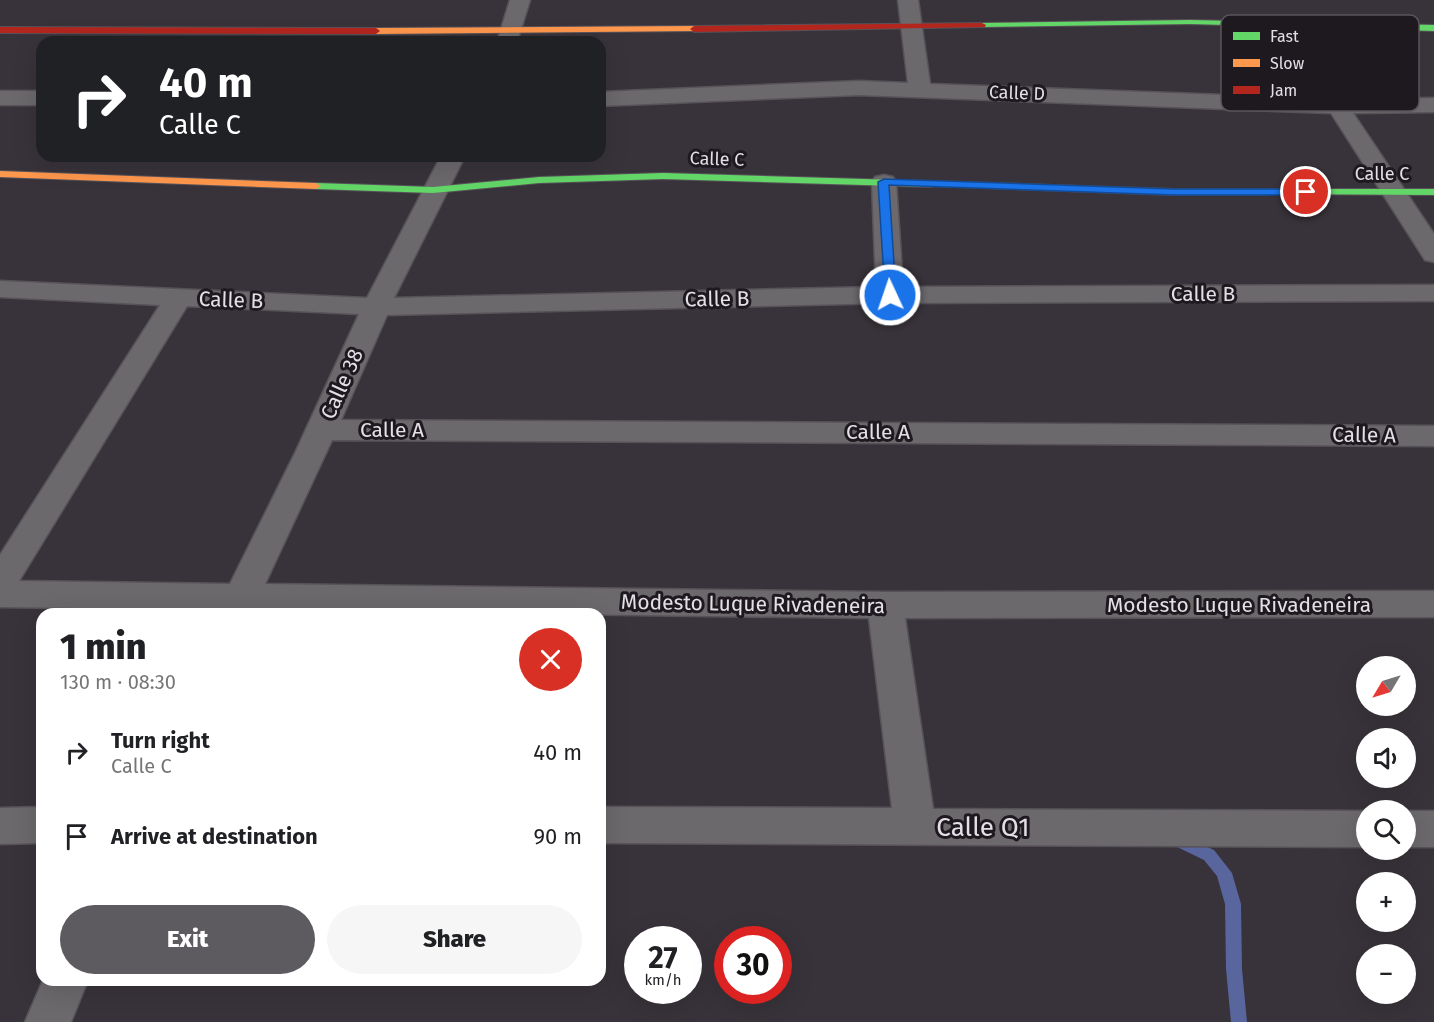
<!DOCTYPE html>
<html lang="en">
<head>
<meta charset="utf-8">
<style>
  body { margin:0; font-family:"Fira Sans",sans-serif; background:#f6f6f6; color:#202124; height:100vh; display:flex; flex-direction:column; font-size:22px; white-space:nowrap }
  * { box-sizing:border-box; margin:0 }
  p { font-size:20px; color:#757577 }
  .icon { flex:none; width:33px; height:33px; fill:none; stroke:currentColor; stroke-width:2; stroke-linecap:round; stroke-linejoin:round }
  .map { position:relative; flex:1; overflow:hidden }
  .side { position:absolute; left:36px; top:608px; width:570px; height:378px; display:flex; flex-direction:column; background:#fff; border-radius:18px; box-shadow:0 6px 24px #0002 }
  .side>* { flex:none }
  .top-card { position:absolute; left:36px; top:36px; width:570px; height:126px; border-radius:18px; box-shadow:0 6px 24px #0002; background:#202124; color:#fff; overflow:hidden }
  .needle { width:39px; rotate:232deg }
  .tools { position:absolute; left:1356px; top:656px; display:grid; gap:12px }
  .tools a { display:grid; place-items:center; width:60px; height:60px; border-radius:50%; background:#fff; box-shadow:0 6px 24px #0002; font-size:30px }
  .speed { position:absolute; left:624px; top:926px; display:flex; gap:12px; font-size:30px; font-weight:700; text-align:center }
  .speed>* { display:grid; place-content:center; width:78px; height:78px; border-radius:50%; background:#fff; box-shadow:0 6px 24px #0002; line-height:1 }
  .speed small { font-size:15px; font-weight:400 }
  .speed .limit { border:9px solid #d22; background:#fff; color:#111 }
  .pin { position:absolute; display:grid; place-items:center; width:51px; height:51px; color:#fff; margin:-26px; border:3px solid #fff; border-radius:50%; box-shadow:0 2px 6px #0007 }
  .me { position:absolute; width:66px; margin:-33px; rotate:357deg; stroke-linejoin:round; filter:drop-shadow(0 0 4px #0008) }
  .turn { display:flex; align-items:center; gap:21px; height:126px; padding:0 24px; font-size:27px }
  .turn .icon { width:78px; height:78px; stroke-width:2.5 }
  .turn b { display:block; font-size:42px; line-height:51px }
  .round { display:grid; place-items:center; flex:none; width:63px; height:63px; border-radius:32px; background:#f6f6f6 }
  .summary { display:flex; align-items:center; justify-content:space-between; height:102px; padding:0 24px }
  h1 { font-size:36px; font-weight:800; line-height:45px }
  .button { display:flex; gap:12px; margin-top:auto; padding:12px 24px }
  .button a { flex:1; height:69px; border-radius:36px; background:#5d5b60; color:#fff; font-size:24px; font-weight:800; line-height:69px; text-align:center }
  .button a+a { background:#f6f6f6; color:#202124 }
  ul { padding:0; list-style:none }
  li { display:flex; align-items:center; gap:18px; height:84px; padding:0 24px }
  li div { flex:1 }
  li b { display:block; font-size:22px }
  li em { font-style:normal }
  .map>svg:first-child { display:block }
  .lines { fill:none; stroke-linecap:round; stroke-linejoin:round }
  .stream { fill:#59659d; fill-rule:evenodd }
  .street-casing { stroke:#575258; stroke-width:3 }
  .fast-casing { stroke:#575258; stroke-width:2 }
  .slow-casing { stroke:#575258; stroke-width:2 }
  .jam-casing { stroke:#575258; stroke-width:2 }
  .street { fill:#6c696d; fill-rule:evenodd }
  .fast { fill:#63d668; fill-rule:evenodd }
  .slow { fill:#ff974d; fill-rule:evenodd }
  .jam { fill:#b3261e; fill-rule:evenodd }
  .route { fill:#1a73e8; stroke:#114b97; stroke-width:1.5 }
  .labels { text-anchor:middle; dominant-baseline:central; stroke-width:6; stroke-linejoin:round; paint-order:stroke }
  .far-street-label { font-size:18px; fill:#e4dee7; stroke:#1e191f }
  .street-label { font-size:21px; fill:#e4dee7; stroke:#1e191f }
  .near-street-label { font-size:26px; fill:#e4dee7; stroke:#1e191f }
  .key { fill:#1e191f; stroke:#59545b; stroke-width:1.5 }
  .key-label { font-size:16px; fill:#e4dee7 }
</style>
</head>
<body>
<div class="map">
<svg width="1434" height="1022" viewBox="0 0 1434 1022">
  <rect width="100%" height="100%" fill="#38333a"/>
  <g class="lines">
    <polygon class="stream" points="1178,833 1214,850 1232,873 1241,904 1242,969 1247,1022 1231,1022 1226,969 1225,904 1217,876 1204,860 1173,845 1170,840 1173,835"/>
    <g class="street-casing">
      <g id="street">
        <polygon points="510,0 530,0 517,42 497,42"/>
        <polygon points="898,0 918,0 930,84 1360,100 1303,26 1306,22 1320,22 1382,99 1434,98 1434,112 1353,113 1434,234 1434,262 1425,260 1331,113 859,95 600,106 600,92 859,81 908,83"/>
        <rect x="0" y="91" width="42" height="14"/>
        <path d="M441,156H465L394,298L876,287L872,182L875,177L884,175L893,177L896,182L903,287L1434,285V301L890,303L387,315L341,420L1434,426V446L332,440L265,584L885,592L1434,591V617L905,618L933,809L1366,811V847L600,843V807L892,808L869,618L252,610L251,614H215L217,610L0,607V555L160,305L0,297V281L367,298ZM187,306L359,314L296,451L230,584L19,581Z"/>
        <polygon points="42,807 42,843 0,844 0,808"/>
        <rect x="1406" y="811" width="28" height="36"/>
        <polygon points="43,980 88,980 71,1022 25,1022"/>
      </g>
    </g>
    <g class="fast-casing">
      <g id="fast">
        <polygon points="1190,20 1434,25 1434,31 1190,24 982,27 978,25 982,23"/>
        <polygon points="663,173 931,181 936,184 931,187 663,179 539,183 433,193 316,189 311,186 316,183 433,187 539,177"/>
        <polygon points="1266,189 1434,189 1434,195 1262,194 1262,190"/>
      </g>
    </g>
    <g class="slow-casing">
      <g id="slow">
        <polygon points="694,26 698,29 697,31 376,34 372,31 376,28"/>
        <polygon points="0,171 316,183 321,186 316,189 0,177"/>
        <polygon points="931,181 1174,189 1266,189 1271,192 1266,195 1174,195 927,186 927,182"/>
      </g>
    </g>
    <g class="jam-casing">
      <g id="jam">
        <polygon points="982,23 986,25 985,27 694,32 690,29 694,26"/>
        <polygon points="0,27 376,28 380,31 376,34 0,33"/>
      </g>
    </g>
    <use href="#street" class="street"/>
    <use href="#fast" class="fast"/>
    <use href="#slow" class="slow"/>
    <use href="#jam" class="jam"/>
  </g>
  <polygon class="route" points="884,179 1174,189 1306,189 1311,192 1306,195 1174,195 889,185 896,295 890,299 885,295 878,182"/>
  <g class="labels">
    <g class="far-street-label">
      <text transform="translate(1017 93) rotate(2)">Calle D</text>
      <text transform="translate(717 159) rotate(2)">Calle C</text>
      <text x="1382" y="174">Calle C</text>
    </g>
    <g class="street-label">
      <text x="1203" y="294">Calle B</text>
      <text transform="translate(717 299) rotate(-1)">Calle B</text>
      <text transform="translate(231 300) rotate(2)">Calle B</text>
      <text transform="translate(342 384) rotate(-66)">Calle 38</text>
      <text x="392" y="430">Calle A</text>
      <text x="878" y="432">Calle A</text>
      <text transform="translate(1364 435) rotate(1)">Calle A</text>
      <text transform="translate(753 604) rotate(1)">Modesto Luque Rivadeneira</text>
      <text x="1239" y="605">Modesto Luque Rivadeneira</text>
    </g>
    <g class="near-street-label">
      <text x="983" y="827">Calle Q1</text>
    </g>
  </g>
  <rect x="1221" y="15" width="198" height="96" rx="9" class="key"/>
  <rect x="1233" y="32" width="27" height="8" fill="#63d668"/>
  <rect x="1233" y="59" width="27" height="8" fill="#ff974d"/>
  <rect x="1233" y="86" width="27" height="8" fill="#b3261e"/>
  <g class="key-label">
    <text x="1270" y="42">Fast</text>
    <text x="1270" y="69">Slow</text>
    <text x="1270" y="96">Jam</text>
  </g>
</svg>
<div class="tools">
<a><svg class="needle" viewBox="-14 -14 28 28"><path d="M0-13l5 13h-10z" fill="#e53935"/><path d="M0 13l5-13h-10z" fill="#757577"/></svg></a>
<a><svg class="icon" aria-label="sound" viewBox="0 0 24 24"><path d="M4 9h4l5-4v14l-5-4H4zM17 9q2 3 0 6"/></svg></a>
<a><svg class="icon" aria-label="search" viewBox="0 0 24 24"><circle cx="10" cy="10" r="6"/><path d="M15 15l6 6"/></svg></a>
<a>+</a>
<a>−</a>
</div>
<div class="speed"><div>27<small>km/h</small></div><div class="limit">30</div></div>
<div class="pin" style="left:1306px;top:192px;background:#d93025"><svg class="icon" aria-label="arrive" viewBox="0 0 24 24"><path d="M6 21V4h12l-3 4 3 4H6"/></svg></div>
<svg class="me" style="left:890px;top:295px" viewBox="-20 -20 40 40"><circle r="17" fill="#1a73e8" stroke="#fff" stroke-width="3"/><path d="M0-11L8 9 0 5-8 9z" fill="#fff"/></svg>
<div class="top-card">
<div class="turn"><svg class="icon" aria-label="right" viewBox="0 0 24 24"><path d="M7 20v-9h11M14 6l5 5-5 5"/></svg><div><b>40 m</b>Calle C</div></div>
</div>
<section class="side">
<div class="summary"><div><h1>1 min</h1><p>130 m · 08:30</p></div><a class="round" style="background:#d93025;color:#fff"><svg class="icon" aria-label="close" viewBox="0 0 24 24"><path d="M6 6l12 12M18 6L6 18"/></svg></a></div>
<ul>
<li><svg class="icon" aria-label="right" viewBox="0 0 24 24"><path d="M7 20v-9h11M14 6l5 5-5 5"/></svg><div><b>Turn right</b><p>Calle C</p></div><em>40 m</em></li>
<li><svg class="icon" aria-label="arrive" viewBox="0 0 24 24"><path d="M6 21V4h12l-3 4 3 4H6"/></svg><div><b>Arrive at destination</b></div><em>90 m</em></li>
</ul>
<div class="button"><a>Exit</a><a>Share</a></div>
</section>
</div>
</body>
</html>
